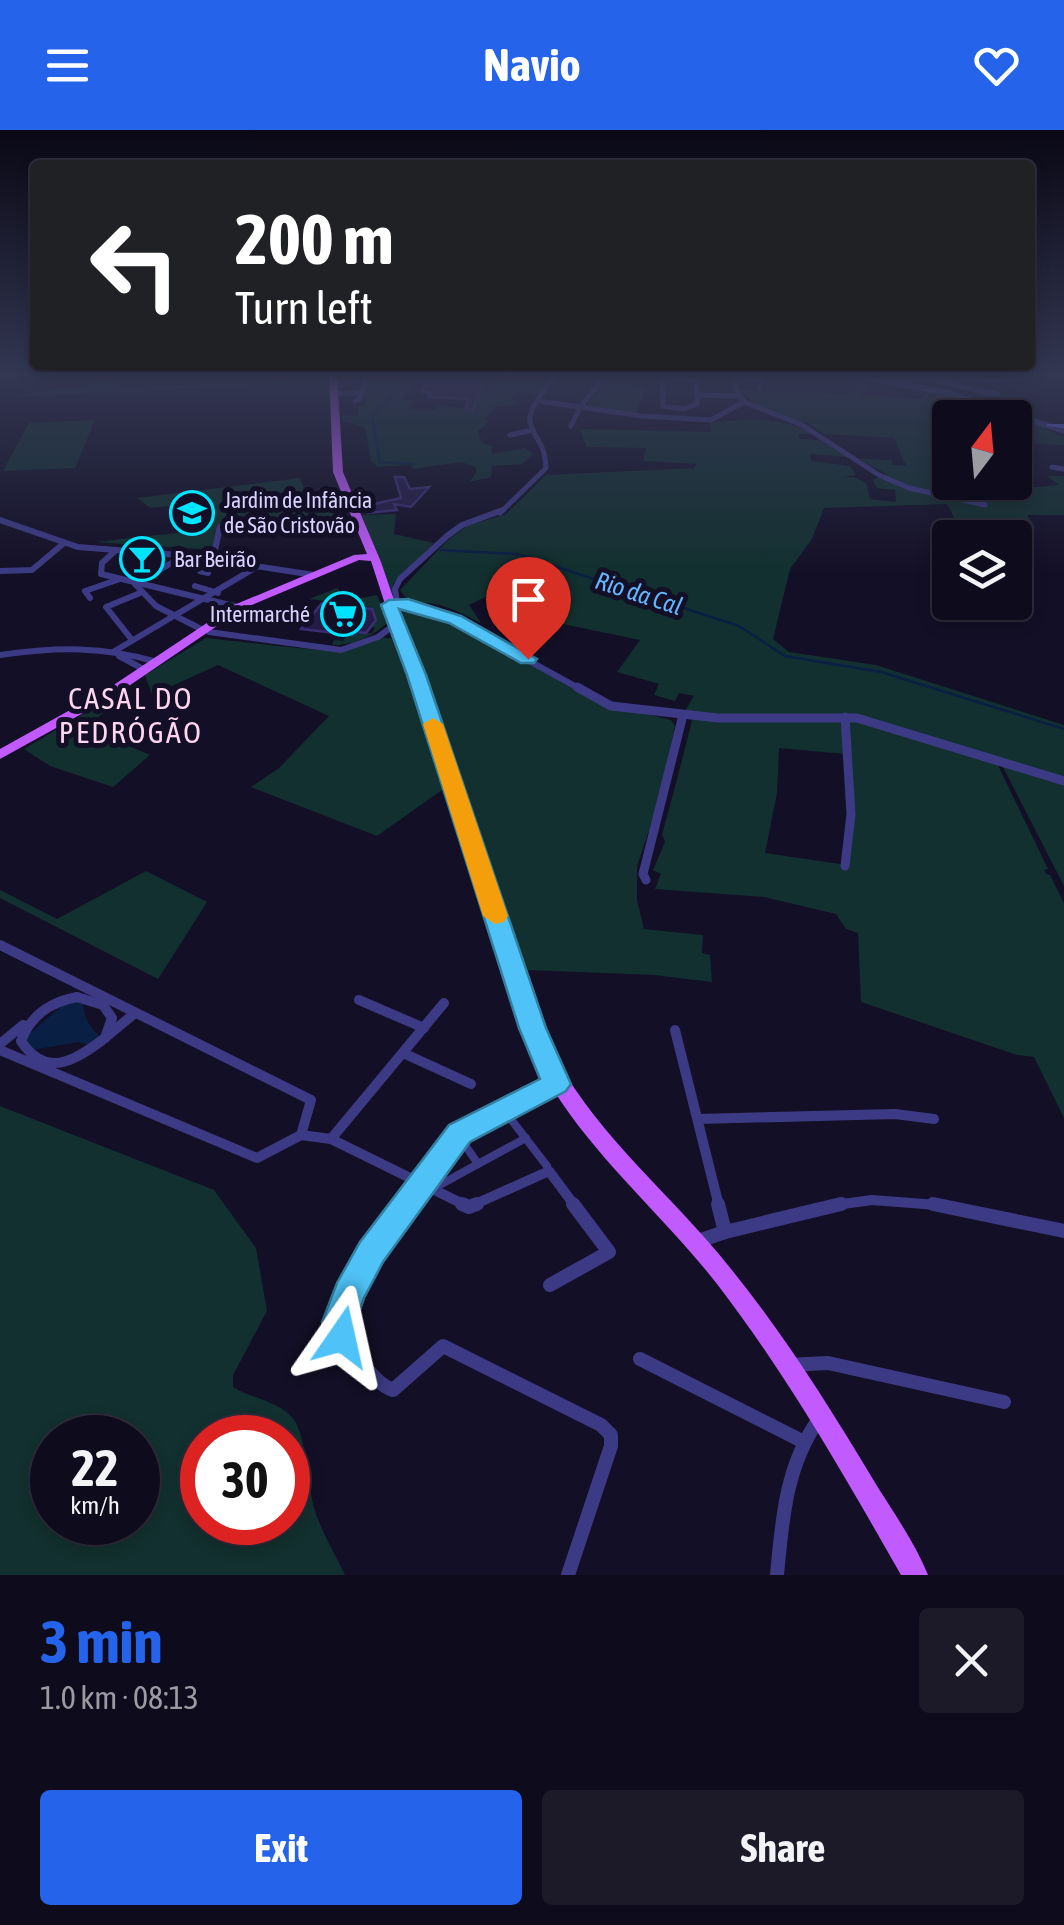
<!DOCTYPE html>
<html lang="en">
<head>
<meta charset="utf-8">
<style>
  body { margin:0; font-family:"Asap Condensed",sans-serif; background:#1c1929; color:#f1f3f6; height:100vh; display:flex; flex-direction:column; font-size:38px; white-space:nowrap }
  * { box-sizing:border-box; margin:0 }
  p { font-size:32px; color:#9b9ba3 }
  .icon { flex:none; width:55px; height:55px; fill:none; stroke:currentColor; stroke-width:2; stroke-linecap:round; stroke-linejoin:round }
  .map { position:relative; height:1445px; overflow:hidden }
  .side { display:flex; flex-direction:column; background:#0e0b1c; flex:1 }
  .side>* { flex:none }
  .banner { position:absolute; left:30px; top:30px; width:1005px; height:210px; border-radius:10px; box-shadow:0 5px 15px #0003,0 0 0 2px #2e2b3b; background:#202124; color:#fff; overflow:hidden }
  .needle { width:65px; rotate:16deg }
  .controls { position:absolute; left:932px; top:270px; display:grid; gap:20px }
  .controls a { display:grid; place-items:center; width:100px; height:100px; border-radius:10px; background:#0e0b1c; box-shadow:0 5px 15px #0003,0 0 0 2px #2e2b3b; font-size:50px }
  .speed { position:absolute; left:30px; top:1285px; display:flex; gap:20px; font-size:50px; font-weight:700; text-align:center }
  .speed>* { display:grid; place-content:center; width:130px; height:130px; border-radius:50%; background:#0e0b1c; box-shadow:0 5px 15px #0003,0 0 0 2px #2e2b3b; line-height:1 }
  .speed small { font-size:25px; font-weight:400 }
  .speed .limit { border:15px solid #d22; background:#fff; color:#111 }
  .pin { position:absolute; display:grid; place-items:center; width:85px; height:85px; color:#fff; margin:-102px -42px; border-radius:50% 50% 50% 0; rotate:-45deg; box-shadow:0 0 10px #0007 }
  .pin .icon { rotate:45deg }
  .me { position:absolute; width:110px; margin:-55px; rotate:11deg; stroke-linejoin:round; filter:drop-shadow(0 0 8px #0008) }
  .turn { display:flex; align-items:center; gap:35px; height:210px; padding:0 40px; font-size:45px }
  .turn .icon { width:130px; height:130px; stroke-width:2.5 }
  .turn b { display:block; font-size:70px; line-height:85px }
  .round { display:grid; place-items:center; flex:none; width:105px; height:105px; border-radius:10px; background:#1c1929 }
  .head { display:flex; align-items:center; justify-content:space-between; height:170px; padding:0 40px }
  h1 { font-size:60px; font-weight:700; line-height:75px; color:#2563eb }
  .button { display:flex; gap:20px; margin-top:auto; padding:20px 40px }
  .button a { flex:1; height:115px; border-radius:10px; background:#2563eb; color:#fff; font-size:40px; font-weight:700; line-height:115px; text-align:center }
  .button a+a { background:#1c1929; color:#f1f3f6 }
  header { display:flex; justify-content:space-between; align-items:center; height:130px; padding:0 40px; background:#2563eb; color:#fff; font-size:45px; font-weight:700 }
  .map>svg:first-child { display:block }
  .green { fill:#12302f; fill-rule:evenodd }
  .water { fill:#0a1f44 }
  .lines { fill:none; stroke-linecap:round; stroke-linejoin:round }
  .stream { stroke:#0a1f44; stroke-width:2.5 }
  .building { fill:#241b47; stroke:#3b2d73; stroke-width:2.5 }
  .pedestrian { stroke:#3d3a85; stroke-width:8 }
  .minor-far4 { stroke:#3d3a85; stroke-width:5 }
  .minor-far3 { stroke:#3d3a85; stroke-width:6 }
  .minor-far2 { stroke:#3d3a85; stroke-width:9 }
  .minor-far1 { stroke:#3d3a85; stroke-width:10 }
  .minor { stroke:#3d3a85; stroke-width:14 }
  .tertiary { stroke:#3d3a85; stroke-width:6 }
  .secondary { fill:#6f6bff; fill-rule:evenodd }
  .primary { fill:#c25bff; fill-rule:evenodd }
  .route { fill:#4fc3f7; stroke:#337fa1; stroke-width:2.5 }
  .slow { fill:#f59e0b }
  .labels { text-anchor:middle; dominant-baseline:central; stroke-width:10; stroke-linejoin:round; paint-order:stroke }
  .far-poi-label { font-size:22px; fill:#d9d4ff; stroke:#130f26; text-anchor:start }
  .far-water-label { font-size:25px; font-style:italic; fill:#62b6ff; stroke:#130f26 }
  .neighbourhood-label { font-size:30px; letter-spacing:2.5px; fill:#ffd6f0; stroke:#130f26 }
</style>
</head>
<body>
<header><svg class="icon" aria-label="menu" viewBox="0 0 24 24"><path d="M4 6h16M4 12h16M4 18h16"/></svg>Navio<svg class="icon" aria-label="heart" viewBox="0 0 24 24"><path d="M12 20l-8-8c-3-5 5-10 8-4 3-6 11-1 8 4z"/></svg></header>
<div class="map">
<svg width="1064" height="1445" viewBox="0 0 1064 1445">
  <rect width="100%" height="100%" fill="#130f26"/>
  <g class="green">
    <polygon points="306,243 328,243 329,252 6,267 93,254 102,248 122,248 118,255 126,258 274,251"/>
    <path d="M372,243H523L522,248L506,249L551,251L541,264L517,262L510,269L521,273L519,275L496,276L485,289L489,291L478,301L481,312L495,318L491,319L492,324L525,318L533,324L522,334L492,336L491,347L469,352L477,342L475,337L461,332L413,339L410,335L378,337L371,331L365,298L342,290V285L358,286L359,276L366,274L364,260ZM478,245H485V249L473,280L438,275L436,280L411,279L413,270L403,269L413,252L478,250Z"/>
    <path d="M864,249L874,251L860,265L921,269L929,261L1025,289L1064,307V315L1015,313V288H950V352L1008,353L1026,358L1059,355L1047,346H1064V385H1027L1035,397L1032,405H999L994,397L972,398L978,407L965,408L947,374L824,378L812,409L790,439L773,509L789,522L876,535L1064,595V650L857,587H719L685,581L694,566L679,563L675,571L654,565L659,554L617,542L640,510L539,489L550,475L502,459L469,475L481,493C469,487 456,480 443,476C427,470 410,478 400,460L448,410L467,396L506,384L546,345L694,338L697,334L643,331L646,318L587,317L579,299L711,302L710,293C744,289 780,285 813,304H798L800,309L820,310L847,327L811,324V331L850,336L856,345L838,348L854,347L866,353L870,369L896,372L895,360L877,358L873,350L886,344L859,329L891,330L893,335L906,336L894,308L824,304L808,293L766,282L740,260L853,264L857,254Z"/>
    <polygon points="606,252 646,256 636,283 586,276"/>
    <polygon points="95,290 75,338 3,341 29,293"/>
    <polygon points="300,348 308,370 340,367 347,392 219,398 213,420 96,412 202,400 177,401 168,376 150,378 137,368"/>
    <polygon points="396,384 394,404 434,413 393,454 394,469 362,385"/>
    <path d="M337,458L347,471L377,465L388,492C374,506 352,516 332,515L334,510L343,511L347,504L372,503L375,498L371,497L376,490L372,477L309,469Z"/>
    <polygon points="416,479 451,490 487,508 596,572 671,590 675,596 658,674 637,736 637,770 644,799 703,805 702,823 710,825 712,852 654,845 528,840 421,551 400,483"/>
    <polygon points="378,507 400,509 449,655 377,706 251,657 279,638 329,586 218,535 152,565 145,545 206,508 317,520 341,520"/>
    <polygon points="112,567 122,570 98,587 128,601 115,610 150,625 113,657 50,636 24,619"/>
    <path d="M847,589L995,629L1048,739L1044,740L1046,744L1050,745L1064,773V988L1034,927L1017,925L861,872L858,803L846,799L836,784L764,767L655,759L661,744L653,740L665,712L662,704C673,665 683,627 692,590L698,589L841,590L845,624L779,618L777,663L765,723L847,735Z"/>
    <polygon points="1000,631 1064,653 1064,756"/>
    <polygon points="146,741 207,772 158,849 0,768 0,760 57,789"/>
    <path d="M0,976L214,1060L256,1118L267,1181L233,1245V1257C252,1269 280,1271 294,1290C307,1309 307,1355 315,1381C322,1403 335,1424 345,1445H0ZM52,1308H138V1392H52ZM202,1308H288V1392H202Z"/>
  </g>
  <path class="water" d="M71,868H83C82,886 90,899 104,910L96,918L79,912L25,921L21,911Z"/>
  <g class="lines">
    <g class="stream">
      <polyline points="401,243 404,251 372,287 380,332 413,334"/>
      <polyline points="441,420 517,424 739,496 785,526 881,542 1064,599"/>
    </g>
  </g>
  <g class="building">
    <polygon points="478,244 485,245 485,249 473,280 466,279 468,269 428,267 431,263 421,262 430,248 478,250"/>
    <polygon points="395,347 404,347 410,359 429,357 411,377 394,374 397,380 368,383 365,376 401,368"/>
    <polygon points="322,473 372,479 376,490 366,503 356,502 353,505 301,499"/>
  </g>
  <g class="lines">
    <g class="pedestrian">
      <polyline points="506,983 547,1036"/>
      <polyline points="463,1012 478,1034 526,1008"/>
      <polyline points="438,1056 478,1034"/>
    </g>
    <g class="minor-far4">
      <polyline points="662,243 663,276 684,279 697,274 696,251 665,247"/>
      <polyline points="737,243 735,259 744,272 802,295 879,345 909,358 985,375"/>
      <polyline points="769,243 783,245"/>
      <polyline points="890,243 913,247"/>
      <polyline points="736,248 760,250"/>
      <polyline points="929,249 985,262"/>
      <path d="M903,253C948,240 992,261 1036,243"/>
      <polyline points="759,258 763,243"/>
      <polygon points="990,261 998,264 984,263"/>
      <polyline points="335,264 360,263"/>
      <polyline points="698,265 737,266"/>
      <polyline points="355,271 360,269 367,243"/>
      <polyline points="539,271 642,286 711,290 744,272"/>
      <polyline points="571,296 580,277 608,243"/>
      <polyline points="510,305 533,300"/>
      <polyline points="1052,337 1064,339"/>
      <path d="M500,383L546,338C545,312 535,311 530,292C527,278 550,254 558,243"/>
    </g>
    <g class="minor-far3">
      <polyline points="0,390 78,417 191,426 314,445"/>
      <polyline points="219,400 256,399"/>
      <polyline points="116,420 102,433 101,444 238,477"/>
      <polyline points="213,429 220,397"/>
      <polyline points="0,441 32,440 64,413"/>
      <polyline points="208,443 200,441 216,429"/>
      <polyline points="135,454 156,476 203,500"/>
      <polyline points="135,454 182,427"/>
      <polyline points="195,456 218,463"/>
      <polyline points="90,468 85,461 117,450"/>
      <polyline points="397,473 395,459 400,449 447,406 462,395 503,380"/>
      <polyline points="398,473 455,490 582,560"/>
      <polyline points="209,502 341,520 378,507 397,493"/>
      <polyline points="132,510 106,477 140,463"/>
      <polyline points="113,522 258,436"/>
      <path d="M0,525C56,517 103,516 157,532"/>
      <polyline points="119,526 145,540"/>
    </g>
    <g class="minor-far2">
      <polyline points="577,557 611,576 718,588 857,588 1064,651"/>
      <polyline points="845,587 851,684 845,736"/>
      <polyline points="646,750 643,744 683,585"/>
    </g>
    <g class="minor-far1">
      <polyline points="0,815 311,970 301,1005 257,1028 0,920"/>
      <path d="M77,867L103,875L112,888L105,908C75,931 46,949 21,911C31,885 50,872 77,867Z"/>
      <polyline points="359,870 424,898"/>
      <polyline points="675,900 719,1076"/>
      <polyline points="105,908 135,883"/>
      <polyline points="0,914 23,895"/>
      <polyline points="403,923 471,954"/>
      <polyline points="698,989 895,984 934,989"/>
      <polyline points="301,1005 331,1009 467,1076"/>
      <polyline points="331,1009 444,873"/>
      <path d="M403,1076C455,1001 473,989 556,954"/>
      <polyline points="471,1076 549,1041 575,1076"/>
      <polyline points="828,1076 872,1070 950,1076"/>
    </g>
    <g class="minor">
      <path d="M405,1074C385,1103 340,1160 340,1196C340,1211 354,1226 364,1236C373,1245 381,1256 393,1260L443,1216L601,1295L611,1305V1316L568,1445"/>
      <polyline points="462,1074 469,1077 477,1074"/>
      <polyline points="933,1074 1064,1101"/>
      <polyline points="725,1102 841,1074"/>
      <polyline points="695,1112 725,1102 718,1074"/>
      <polyline points="550,1155 609,1122 573,1074"/>
      <polyline points="640,1229 802,1311"/>
      <polyline points="788,1235 828,1233 1004,1272"/>
      <path d="M777,1445C782,1390 786,1335 819,1289"/>
    </g>
    <polyline class="tertiary" points="838,243 949,263 1064,301"/>
    <polygon class="secondary" points="1047,294 1064,294 1064,298 1047,296"/>
    <path class="primary" d="M329,243H337L343,342L381,432L541,899C582,988 642,1037 705,1108C769,1181 821,1263 871,1346C890,1378 914,1410 928,1445H901C844,1345 787,1245 717,1154C668,1091 607,1039 562,973C546,950 535,925 523,899L371,431L359,430L242,479L114,566L0,629V619L106,560L234,475L354,425L367,424L333,342Z"/>
  </g>
  <linearGradient id="sky" x2="0" y2="1"><stop stop-color="#0a0815"/><stop offset="0.55" stop-color="#333752"/><stop offset="1" stop-color="#333752" stop-opacity="0"/></linearGradient>
  <rect width="1064" height="445" fill="url(#sky)"/>
  <polygon class="route" points="408,469 461,486 537,529 534,533 521,533 449,493 399,479 426,545 546,898 571,954 566,961 470,1012 383,1132 364,1168 356,1192 359,1207 354,1218 342,1223 330,1218 322,1192 337,1153 360,1112 449,995 540,949 519,898 407,545 381,475 389,470"/>
  <polygon class="slow" points="433,588 443,594 508,786 504,792 495,794 483,786 423,594"/>
  <defs>
    <g id="school-ring" transform="scale(2.25)"><circle r="9.5" fill="#130f26" stroke="#00e5ff" stroke-width="1.5"/><path d="M0-5L7-2L0 1L-7-2ZM-4 1L0 2.5L4 1V4Q0 6-4 4Z" fill="#00e5ff"/></g>
    <g id="bar-ring" transform="scale(2.25)"><circle r="9.5" fill="#130f26" stroke="#00e5ff" stroke-width="1.5"/><path d="M-6-5H6L.8 .8V4.5H3.5V6h-7V4.5H-.8V.8Z" fill="#00e5ff"/></g>
    <g id="supermarket-ring" transform="scale(2.25)"><circle r="9.5" fill="#130f26" stroke="#00e5ff" stroke-width="1.5"/><path d="M-6-5.5h2.5l.6 2H6L4.5 2H-2.5L-4.4-4H-6ZM-1.5 3.2a1.3 1.3 0 1 0 .1 0ZM3 3.2a1.3 1.3 0 1 0 .1 0Z" fill="#00e5ff"/></g>
  </defs>
  <g fill-rule="evenodd">
    <use href="#school-ring" x="192" y="383"/>
    <use href="#bar-ring" x="142" y="429"/>
    <use href="#supermarket-ring" x="343" y="484"/>
  </g>
  <g class="labels">
    <g class="far-poi-label">
      <text x="224" y="370">Jardim de Infância<tspan x="224" dy="25">de São Cristovão</tspan></text>
      <text x="174" y="429">Bar Beirão</text>
      <text x="310" y="484" text-anchor="end">Intermarché</text>
    </g>
    <g class="far-water-label">
      <text transform="translate(639 463) rotate(18)">Rio da Cal</text>
    </g>
    <g class="neighbourhood-label">
      <text x="131" y="568">CASAL DO<tspan x="131" dy="34">PEDRÓGÃO</tspan></text>
    </g>
  </g>
</svg>
<div class="controls">
<a><svg class="needle" viewBox="-14 -14 28 28"><path d="M0-13l5 13h-10z" fill="#e53935"/><path d="M0 13l5-13h-10z" fill="#9b9ba3"/></svg></a>
<a><svg class="icon" aria-label="layers" viewBox="0 0 24 24"><path d="M12 4l9 5-9 5-9-5zM3 14l9 5 9-5"/></svg></a>
</div>
<div class="speed"><div>22<small>km/h</small></div><div class="limit">30</div></div>
<div class="pin" style="left:528px;top:529px;background:#d93025"><svg class="icon" aria-label="arrive" viewBox="0 0 24 24"><path d="M6 21V4h12l-3 4 3 4H6"/></svg></div>
<svg class="me" style="left:342px;top:1207px" viewBox="-20 -20 40 40"><path d="M0-17L14 15 0 8-14 15z" fill="#4fc3f7" stroke="#fff" stroke-width="4"/></svg>
<div class="banner">
<div class="turn"><svg class="icon" aria-label="left" viewBox="0 0 24 24"><path d="M17 20v-9H6M10 6l-5 5 5 5"/></svg><div><b>200 m</b>Turn left</div></div>
</div>
</div>
<section class="side">
<div class="head"><div><h1>3 min</h1><p>1.0 km · 08:13</p></div><a class="round"><svg class="icon" aria-label="close" viewBox="0 0 24 24"><path d="M6 6l12 12M18 6L6 18"/></svg></a></div>
<div class="button"><a>Exit</a><a>Share</a></div>
</section>
</body>
</html>
